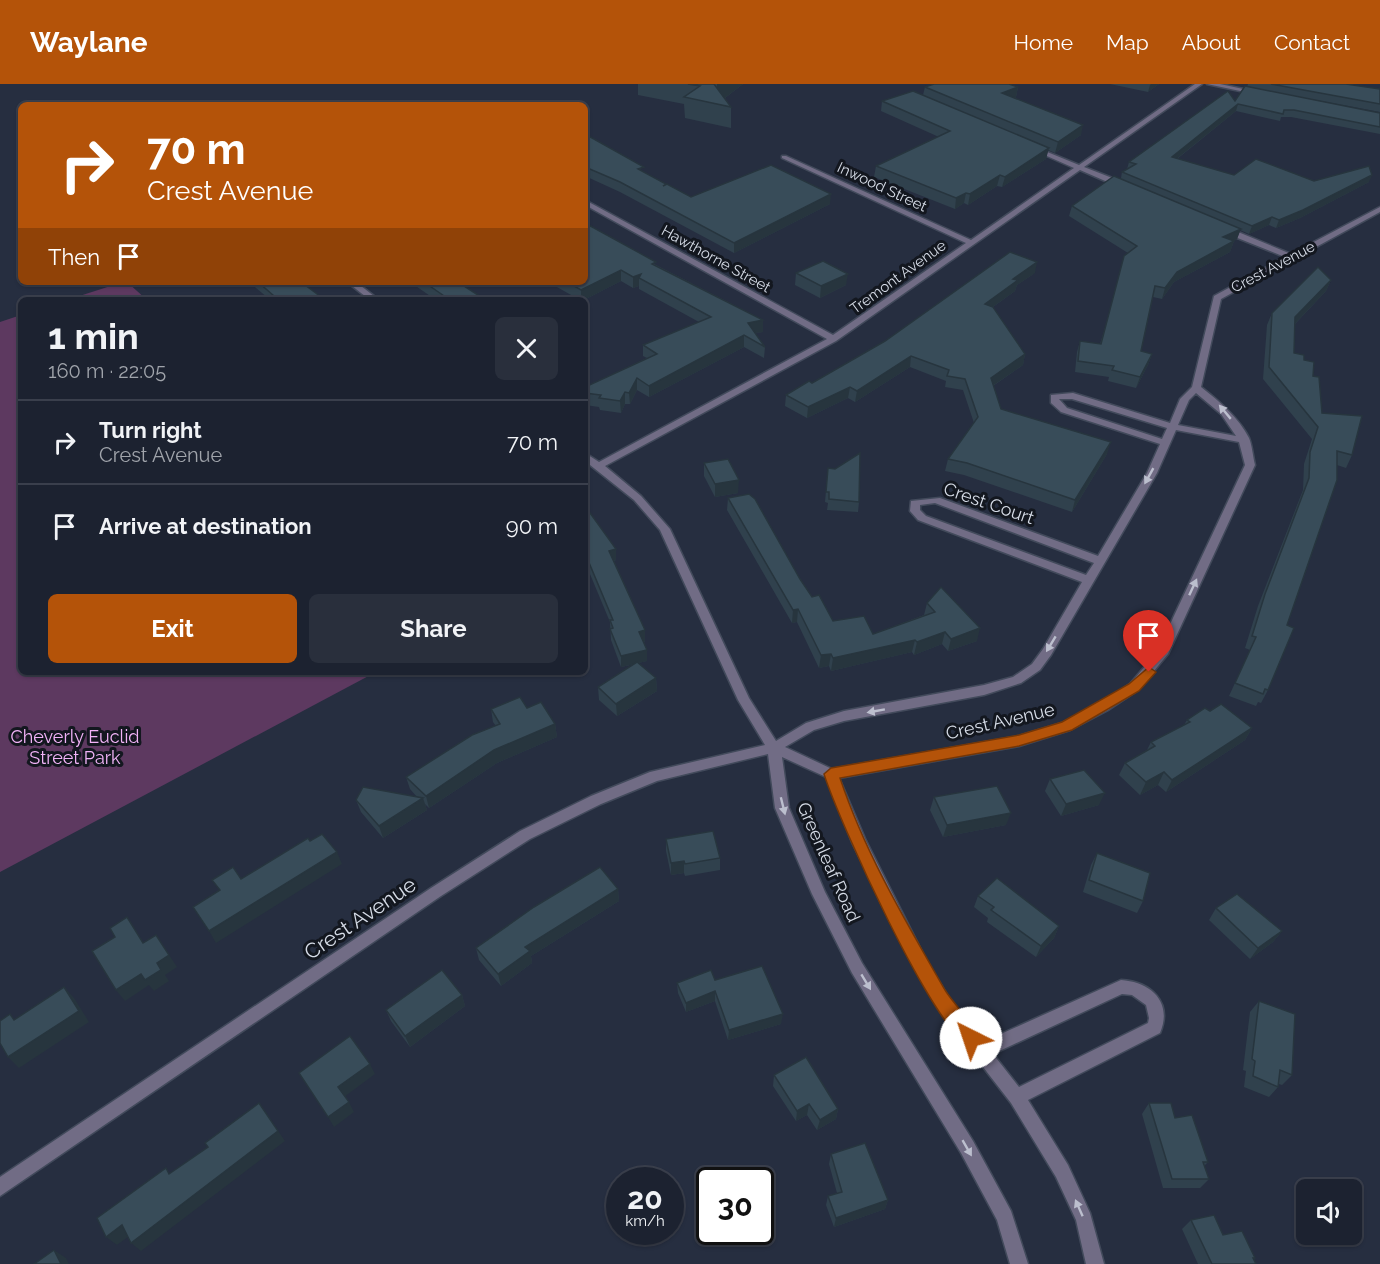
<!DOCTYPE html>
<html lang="en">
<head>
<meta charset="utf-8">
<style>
  body { margin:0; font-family:Raleway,sans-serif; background:#292f3c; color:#f1f3f6; height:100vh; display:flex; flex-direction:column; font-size:22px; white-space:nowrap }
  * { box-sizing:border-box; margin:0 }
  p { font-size:20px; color:#a0a4ab }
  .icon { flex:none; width:33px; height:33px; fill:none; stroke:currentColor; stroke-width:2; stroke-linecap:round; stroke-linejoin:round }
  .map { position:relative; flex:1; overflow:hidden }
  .panel { position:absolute; left:18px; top:213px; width:570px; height:378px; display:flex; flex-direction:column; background:#1c2230; border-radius:9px; box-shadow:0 2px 4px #0004,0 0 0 2px #3a3f4c }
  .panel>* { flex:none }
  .guide { position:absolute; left:18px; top:18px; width:570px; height:183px; border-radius:9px; box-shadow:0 2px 4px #0004,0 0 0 2px #3a3f4c; background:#b45309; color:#fff; overflow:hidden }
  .buttons { position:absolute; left:1296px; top:1095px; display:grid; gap:12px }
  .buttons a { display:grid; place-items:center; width:66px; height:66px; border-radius:9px; background:#1c2230; box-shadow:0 2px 4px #0004,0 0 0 2px #3a3f4c; font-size:30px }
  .speed { position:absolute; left:606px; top:1083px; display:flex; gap:12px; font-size:30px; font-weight:700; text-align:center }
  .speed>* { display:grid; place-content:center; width:78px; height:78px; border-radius:50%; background:#1c2230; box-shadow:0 2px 4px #0004,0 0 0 2px #3a3f4c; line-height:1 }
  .speed small { font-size:15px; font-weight:400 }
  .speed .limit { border:3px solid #111; border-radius:9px; background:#fff; color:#111 }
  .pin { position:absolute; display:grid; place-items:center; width:51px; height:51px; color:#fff; margin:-62px -26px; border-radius:50% 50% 50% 0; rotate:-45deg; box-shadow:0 0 6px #0007 }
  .pin .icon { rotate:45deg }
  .me { position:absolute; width:66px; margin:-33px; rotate:319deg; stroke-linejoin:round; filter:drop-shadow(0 0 4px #0008) }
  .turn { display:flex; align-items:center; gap:21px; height:126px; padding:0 30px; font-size:27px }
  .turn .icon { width:78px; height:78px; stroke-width:2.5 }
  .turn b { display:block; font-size:42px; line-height:51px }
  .then { display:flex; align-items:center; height:57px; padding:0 30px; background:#0003; gap:12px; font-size:22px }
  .round { display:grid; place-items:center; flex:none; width:63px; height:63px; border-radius:9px; background:#292f3c }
  .head { display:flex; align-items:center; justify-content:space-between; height:102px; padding:0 30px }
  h1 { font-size:36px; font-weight:700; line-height:45px }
  .action { display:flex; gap:12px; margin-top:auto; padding:12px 30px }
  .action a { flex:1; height:69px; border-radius:9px; background:#b45309; color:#fff; font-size:24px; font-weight:700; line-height:69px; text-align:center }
  .action a+a { background:#292f3c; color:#f1f3f6 }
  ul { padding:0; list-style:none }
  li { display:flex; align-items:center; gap:18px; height:84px; padding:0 30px; border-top:2px solid #3a3f4c }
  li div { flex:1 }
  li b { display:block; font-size:22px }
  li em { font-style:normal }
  header { display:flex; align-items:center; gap:36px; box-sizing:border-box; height:84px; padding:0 30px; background:#b45309; color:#fff }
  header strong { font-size:28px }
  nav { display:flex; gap:33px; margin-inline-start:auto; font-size:21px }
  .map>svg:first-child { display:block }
  .green { fill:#5d3960 }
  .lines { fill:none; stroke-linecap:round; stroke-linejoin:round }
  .street-casing { stroke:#424a5b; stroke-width:3 }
  .street { fill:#716c85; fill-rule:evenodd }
  .wall { fill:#30414d }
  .shaded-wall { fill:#27353e }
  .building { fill:#384c59; stroke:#27353e; stroke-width:1.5 }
  .oneway { fill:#bcbfce }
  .route { fill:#b45309; stroke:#753606; stroke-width:1.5 }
  .labels { text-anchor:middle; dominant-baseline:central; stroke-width:6; stroke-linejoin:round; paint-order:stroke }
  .far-street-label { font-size:15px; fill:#d5dbe6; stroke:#13171f }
  .street-label { font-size:18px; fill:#d5dbe6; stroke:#13171f }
  .park-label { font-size:18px; fill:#f2b3f8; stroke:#13171f }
  .near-street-label { font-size:21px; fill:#d5dbe6; stroke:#13171f }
</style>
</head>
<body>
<header>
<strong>Waylane</strong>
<nav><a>Home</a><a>Map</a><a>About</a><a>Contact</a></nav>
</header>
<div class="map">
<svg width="1380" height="1180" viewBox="0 0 1380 1180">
  <rect width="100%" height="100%" fill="#262e40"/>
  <g class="green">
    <polygon points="123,198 127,198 147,216 67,216"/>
    <polygon points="21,231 21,588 376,588 0,788 0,238"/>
  </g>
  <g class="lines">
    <g class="street-casing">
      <g id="street">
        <path d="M1195,0H1202L1084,83L1125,99V103H1119L1080,86L836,257L605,382L641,412L670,445L749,614L776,657L806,639L844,627L984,601L1013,593L1032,580L1043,565L1082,498L918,436L910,427L911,417L940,414L1098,472L1147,389L1160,360L1061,328L1051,319V311L1073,309L1170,339L1180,315L1192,303L1214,212L1285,173L1220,147V143H1226L1291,170L1380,123V128L1221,215L1201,303C1219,317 1239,334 1249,354C1252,361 1253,373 1255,381L1168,570L1138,606L1108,626L1070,646L1019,662L839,694L866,757L927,878L955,924L983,958L1121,896C1151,898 1173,918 1160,949L1028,1016L1068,1081L1090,1129L1104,1180H1086L1076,1136L1056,1093L1011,1019L945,934L917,888L852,758L826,693L782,673L789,724L825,808L862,879L973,1057L1011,1127L1028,1180H1010L997,1136L961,1069L852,889L812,810L775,724L768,670L657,697L601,720L530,755L441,812L0,1112V1093L431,804L520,747L591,712L650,688L765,661L738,616L660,446L634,416L585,377V369L599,378L827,255L585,121V116L833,251L966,159L782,74V72H786L971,156L1074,84L1031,65V63H1035L1079,81ZM1196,309L1221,330L1236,352L1178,341L1189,316ZM1059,315H1072L1167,344L1162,355L1067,324ZM1176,346L1239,358L1245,381L1157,568L1130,600L1100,620L1062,639L1019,652L832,685L785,663L814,646L844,637L984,611L1021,599L1040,586L1051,571L1157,389ZM935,419L1094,479L1086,491L926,432L920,426V421ZM1122,910L1132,911L1146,921L1149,934L1148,939L1019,1003L993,970Z"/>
        <polygon points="1207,0 1220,0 1262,9 1259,11"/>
        <polygon points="347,198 356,198 379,216 370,216"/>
      </g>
    </g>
    <use href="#street" class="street"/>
  </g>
  <g class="wall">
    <polygon points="638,0 743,0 725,14 731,23 731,44 685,34 684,20 638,11"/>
    <polygon points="1110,0 1159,0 1148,8"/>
    <polygon points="1248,0 1347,0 1380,5 1380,28 1247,3"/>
    <polygon points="925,3 1018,3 1016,13 1015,14 1081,51 1055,69 1048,66 1046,75 1002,103 997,102 968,121 964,119 955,125 874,93 876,82 939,53 881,27 882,17 923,11"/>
    <polygon points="1235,17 1380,29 1380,50 1291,33 1281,33 1280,37 1236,27 1177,75 1234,91 1314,97 1369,98 1300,134 1276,144 1269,141 1249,150 1240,146 1237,155 1233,157 1234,157 1230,168 1174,198 1162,215 1153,213 1141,267 1152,270 1148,281 1136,304 1108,297 1109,293 1075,288 1077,268 1080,257 1100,260 1128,169 1069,132 1072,122 1121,94 1122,88 1127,85 1129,78"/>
    <polygon points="585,50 644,88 666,101 691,113 830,120 734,169 620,108 585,92"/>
    <polygon points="585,139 656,181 763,236 763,248 755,249 765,263 764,274 744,263 649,313 637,306 630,320 625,320 621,329 600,326 599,323 585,321 585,303 647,274 643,272 643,261 699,238 639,205 639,202 633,204 621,197 584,216 580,216 548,198 585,198"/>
    <polygon points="796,189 846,201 820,214 795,201"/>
    <polygon points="1035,189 1017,201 1015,207 993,223 1025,270 1023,281 993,302 1001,325 1107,370 1072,428 964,391 945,387 948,375 974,339 963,306 945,303 946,297 910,283 855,318 848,314 807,334 785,322 786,311 812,299"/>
    <polygon points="1331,196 1326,207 1295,240 1294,269 1304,276 1313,292 1322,329 1352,371 1346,384 1337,381 1287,541 1268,606 1261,619 1258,618 1256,622 1229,612 1250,566 1245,564 1258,522 1303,406 1304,380 1312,355 1263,295 1267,241 1272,229"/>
    <polygon points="249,198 301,198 325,216 268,214"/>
    <polygon points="410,198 458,198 484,215 494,216 436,216"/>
    <polygon points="704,379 738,409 715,413 704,392"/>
    <polygon points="828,384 859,418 858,428 827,426 828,419 825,418"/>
    <polygon points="728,414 800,495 812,513 833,537 873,550 924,531 927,519 977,557 948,567 942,560 914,571 912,568 831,587 829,582 819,584 797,538 792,539 727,426"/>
    <polygon points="585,422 616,476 614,477 645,546 645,557 644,558 647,577 638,579 656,594 657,607 617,632 599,616 598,603 635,580 621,583 611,556 610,538 585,478"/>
    <polygon points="527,624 555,640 557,653 497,679 429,724 425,720 427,726 383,754 361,728 356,716 417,713 410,705 406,693 496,642 493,638 491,625"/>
    <polygon points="1210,627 1252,644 1245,656 1166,708 1158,701 1140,711 1119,691 1125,679 1147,666 1151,658 1184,641 1187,636"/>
    <polygon points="1050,695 1099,721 1061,732 1045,707"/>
    <polygon points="934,713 1006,741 943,753 930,726"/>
    <polygon points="666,755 720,774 720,786 685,792 684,789 671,791 666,767"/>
    <polygon points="1097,769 1143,817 1137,829 1083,808 1091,781"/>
    <polygon points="618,805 619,817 531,872 532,879 501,902 479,876 476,864"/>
    <polygon points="978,812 1059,842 1054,854 1036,873 987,838 988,834 974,823"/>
    <polygon points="1216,824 1282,847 1273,858 1250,875 1209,836"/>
    <polygon points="715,896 781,940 728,956 715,917 686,928 678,909 677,899"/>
    <polygon points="462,911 465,922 410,963 391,937 386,926"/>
    <polygon points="1259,917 1292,991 1282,1001 1279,1000 1278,1003 1269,1013 1244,1003 1246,987 1243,986 1250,928"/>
    <polygon points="774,991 838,1025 836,1035 817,1046 807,1031 796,1037 773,1002"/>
    <polygon points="1149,1019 1175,1034 1208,1078 1204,1082 1209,1095 1200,1104 1163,1104 1142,1030"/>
    <polygon points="831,1070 888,1116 885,1125 834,1143 826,1121 828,1112 837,1109 829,1080"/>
    <polygon points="1191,1136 1223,1151 1255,1174 1254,1175 1256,1180 1198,1180 1182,1145"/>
  </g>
  <g class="shaded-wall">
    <polygon points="717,0 743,0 717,20"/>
    <polygon points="1151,0 1159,0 1148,8 1150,1"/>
    <polygon points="1018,3 1016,13 1000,19 1002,9"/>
    <polygon points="1238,20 1236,27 1169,81 1172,73"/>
    <polygon points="1083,41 1081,51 1055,69 1058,58"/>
    <polygon points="1049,64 1046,75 1002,103 1005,93"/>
    <polygon points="1000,91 997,102 968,121 970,110"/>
    <polygon points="1372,91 1369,98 1300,134 1276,144 1279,136"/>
    <polygon points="966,109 964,119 955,125 956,114"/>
    <polygon points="831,110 830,120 734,169 734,159"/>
    <polygon points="1272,133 1269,141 1249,150 1252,142"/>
    <polygon points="1241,145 1237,155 1220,163 1223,153"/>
    <polygon points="1234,157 1230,168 1174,198 1162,215 1165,204 1177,188"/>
    <polygon points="1037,178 1035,189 1017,201 1015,207 983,230 985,220 1013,195"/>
    <polygon points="621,186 621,197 584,216 581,216 581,206"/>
    <polygon points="641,190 639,194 639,202 633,204 633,193"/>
    <polygon points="848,190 846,201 820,214 821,202"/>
    <polygon points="1331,196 1326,207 1290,245 1295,233"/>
    <polygon points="763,236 763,248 748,250 748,239"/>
    <polygon points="744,251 744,263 649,313 649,302"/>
    <polygon points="1025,270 1023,281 988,305 991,294"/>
    <polygon points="1152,270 1148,281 1136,304 1140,293"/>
    <polygon points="911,272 910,283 855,318 857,307"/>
    <polygon points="637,294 637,306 630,320 629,309"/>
    <polygon points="850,303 848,314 807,334 808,323"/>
    <polygon points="625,308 625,320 621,329 620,317"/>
    <polygon points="1111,358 1107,370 1072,428 1075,416"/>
    <polygon points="739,396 738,409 715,413 715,400"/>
    <polygon points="616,465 616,476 610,478 609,467"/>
    <polygon points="798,525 797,538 792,539 793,526"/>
    <polygon points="980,544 977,557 948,567 951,555"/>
    <polygon points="645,546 645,557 640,559 639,548"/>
    <polygon points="945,548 942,560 914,571 917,558"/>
    <polygon points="915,556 912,568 831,587 833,574"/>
    <polygon points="647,566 647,577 621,583 621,572"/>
    <polygon points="831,570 829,582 819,584 821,571"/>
    <polygon points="656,594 657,607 617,632 616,620"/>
    <polygon points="555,640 557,653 497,679 429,724 426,712 494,666"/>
    <polygon points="1252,644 1245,656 1166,708 1172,696"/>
    <polygon points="1164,688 1158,701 1140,711 1146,698"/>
    <polygon points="1105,709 1099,721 1061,732 1066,720"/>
    <polygon points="423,714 427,726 383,754 379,742"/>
    <polygon points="1011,729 1006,741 943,753 947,741"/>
    <polygon points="337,768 342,780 216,859 209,847"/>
    <polygon points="684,777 684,789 671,791 671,779"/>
    <polygon points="618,805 619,817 531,872 532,879 501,902 498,890 525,863"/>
    <polygon points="1059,842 1054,854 1036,873 1041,862"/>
    <polygon points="1282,847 1273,858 1250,875 1258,864"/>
    <polygon points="156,851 177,883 165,891 169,897 154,907 149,901 125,917 116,906"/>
    <polygon points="64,903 74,914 89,938 19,984 8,973"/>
    <polygon points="715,907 715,917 686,928 686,919"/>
    <polygon points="462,911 465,922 410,963 405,952"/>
    <polygon points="783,930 781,940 728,956 729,946"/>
    <polygon points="370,980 375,990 344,1013 338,1003"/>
    <polygon points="349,1018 354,1028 334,1043 328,1033"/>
    <polygon points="809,1020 807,1031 796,1037 797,1027"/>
    <polygon points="838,1025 836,1035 817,1046 820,1036"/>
    <polygon points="266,1029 285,1057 141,1167 131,1159"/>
    <polygon points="888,1116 885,1125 834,1143 836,1134"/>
    <polygon points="122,1141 132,1150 117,1161 106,1153"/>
    <polygon points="54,1166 66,1174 69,1180 61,1180"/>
  </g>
  <g class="building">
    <polygon points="688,0 714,0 731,23 684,13 700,2"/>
    <polygon points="934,0 1009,0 1018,3 1002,9 1083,41 1058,58 925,3"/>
    <polygon points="1271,0 1346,0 1380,5 1380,20"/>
    <polygon points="1245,2 1380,29 1380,43 1294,26 1284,26 1283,30 1238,20 1172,73 1234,91 1256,75 1314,97 1369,82 1372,91 1303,126 1279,136 1272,133 1252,142 1122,88 1136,80 1129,78 1228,7 1235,17"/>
    <polygon points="913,7 1049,64 1005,93 1000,91 970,110 966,109 956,114 876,82 950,47 882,17"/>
    <polygon points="585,50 644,83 638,85 666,100 663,102 667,100 691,113 771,81 831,110 734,159 620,98 585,83"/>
    <polygon points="1114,92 1241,145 1223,153 1234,157 1177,188 1165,204 1155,202 1141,267 1152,270 1140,293 1112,286 1114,282 1078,277 1080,257 1101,260 1124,172 1137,162 1072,122"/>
    <polygon points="585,139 656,178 652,180 763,236 748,239 765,263 744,251 649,302 637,294 629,309 625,308 620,317 599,314 601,311 585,309 585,303 657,270 643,261 711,233 639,194 641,190 633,193 621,186 581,206 567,198 585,198"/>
    <polygon points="1010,168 1037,178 1013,195 1018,196 985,220 993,223 1025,270 991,294 1001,325 1111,358 1075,416 967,379 948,375 978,333 965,295 947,292 949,286 911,272 857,307 850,303 808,323 786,311 809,297 812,299 885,257"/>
    <polygon points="823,177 848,190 821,202 796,189"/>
    <polygon points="1318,183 1331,196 1295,233 1294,269 1304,271 1304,276 1314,278 1313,292 1319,293 1322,329 1362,332 1352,371 1337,367 1337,396 1287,541 1294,544 1268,606 1265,605 1263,610 1235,599 1256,553 1252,552 1265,510 1309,394 1310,368 1318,343 1269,283 1272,229"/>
    <polygon points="258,198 301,198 325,216 263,216 274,212"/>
    <polygon points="424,198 458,198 484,215 492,215 494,216 450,216"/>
    <polygon points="860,369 859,418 829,415 829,408 826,408 828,384 835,385"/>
    <polygon points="728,375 739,396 715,400 704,379"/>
    <polygon points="749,410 755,415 800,495 812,513 819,511 833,537 864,532 873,550 935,528 927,519 941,503 980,544 951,555 945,548 917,558 915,556 833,574 831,570 821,571 798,525 793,526 728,414"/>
    <polygon points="585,422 616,465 609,467 645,546 639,548 647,566 621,572 610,545 613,544 610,536 613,536 585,469"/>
    <polygon points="637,578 656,594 616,620 598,603"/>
    <polygon points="520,613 527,624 541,618 555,640 494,666 426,712 406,693 472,651 500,640 491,625"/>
    <polygon points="1221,620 1252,644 1172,696 1164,688 1146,698 1125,679 1155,662 1151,658 1190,638 1187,636 1205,624 1210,627"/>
    <polygon points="1084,686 1105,709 1066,720 1050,695"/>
    <polygon points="997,702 1011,729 947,741 934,713"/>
    <polygon points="363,703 423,714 379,742 356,716"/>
    <polygon points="713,747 720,774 685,780 684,777 671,779 666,755"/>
    <polygon points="322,750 337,768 209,847 193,823 220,806 212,796 233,783 241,795 308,754 310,757"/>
    <polygon points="1097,769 1150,789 1143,817 1089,796"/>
    <polygon points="600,783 618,805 525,863 530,867 498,890 476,864 534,823"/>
    <polygon points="997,794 1059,842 1041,862 991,826 994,823 978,812"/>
    <polygon points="1237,810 1282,847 1258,864 1216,824"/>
    <polygon points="127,833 143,859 156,851 169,871 157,879 161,886 145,896 141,890 116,906 92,867 115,853 110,844"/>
    <polygon points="762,882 783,930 729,946 715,907 686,919 677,899 711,886 715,896"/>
    <polygon points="442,886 462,911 405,952 386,926"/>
    <polygon points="64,903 79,927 8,973 0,959 0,937 10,930 14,936"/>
    <polygon points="1259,917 1295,930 1292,991 1280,986 1278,1003 1253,992 1255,977 1252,975"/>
    <polygon points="350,952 370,980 338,1003 349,1018 328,1033 299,989"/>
    <polygon points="806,973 838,1025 820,1036 809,1020 797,1027 774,991"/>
    <polygon points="259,1019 278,1047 131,1159 122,1141 106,1153 97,1134 166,1084 169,1090 208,1063 205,1059"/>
    <polygon points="1149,1019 1171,1019 1175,1034 1192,1031 1208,1078 1203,1078 1209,1095 1172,1095"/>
    <polygon points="865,1059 888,1116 836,1134 828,1112 842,1108 831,1070"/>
    <polygon points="1214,1131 1223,1151 1242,1147 1255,1174 1253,1174 1256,1180 1212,1180 1191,1136"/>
    <polygon points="54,1166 61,1180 34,1180"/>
  </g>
  <defs><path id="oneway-solid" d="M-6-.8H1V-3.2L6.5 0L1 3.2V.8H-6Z" transform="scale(1.5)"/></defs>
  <g class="oneway">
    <use href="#oneway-solid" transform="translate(1225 328) rotate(-130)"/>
    <use href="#oneway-solid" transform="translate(1149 392) rotate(119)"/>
    <use href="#oneway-solid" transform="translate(1193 503) rotate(-65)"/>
    <use href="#oneway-solid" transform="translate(1051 560) rotate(121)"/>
    <use href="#oneway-solid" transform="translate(876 627) rotate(170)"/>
    <use href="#oneway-solid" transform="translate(783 722) rotate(76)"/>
    <use href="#oneway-solid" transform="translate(866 898) rotate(59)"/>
    <use href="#oneway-solid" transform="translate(967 1064) rotate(60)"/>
    <use href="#oneway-solid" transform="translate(1079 1124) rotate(-114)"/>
  </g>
  <path class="route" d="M1149,583L1156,588L1139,607L1072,646L1019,662L840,694C865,769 906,838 945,906C955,922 972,937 980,954L977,960L971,963C934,948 838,735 824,690L831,684L1019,651L1062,638L1129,600Z"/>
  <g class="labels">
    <g class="far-street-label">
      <text transform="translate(882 103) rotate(25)">Inwood Street</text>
      <text transform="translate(716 175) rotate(29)">Hawthorne Street</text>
      <text transform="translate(1273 183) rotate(-28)">Crest Avenue</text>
      <text transform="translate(898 193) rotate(-36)">Tremont Avenue</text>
    </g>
    <g class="street-label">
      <text transform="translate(989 419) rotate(19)">Crest Court</text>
      <text transform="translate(1000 637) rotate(-13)">Crest Avenue</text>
      <text transform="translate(829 778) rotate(66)">Greenleaf Road</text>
    </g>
    <g class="park-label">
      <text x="75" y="652">Cheverly Euclid<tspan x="75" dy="21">Street Park</tspan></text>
    </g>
    <g class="near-street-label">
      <text transform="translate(360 834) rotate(-34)">Crest Avenue</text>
    </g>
  </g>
</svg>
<div class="buttons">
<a><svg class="icon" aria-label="sound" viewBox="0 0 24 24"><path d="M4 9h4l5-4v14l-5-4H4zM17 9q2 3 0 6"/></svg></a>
</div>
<div class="speed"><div>20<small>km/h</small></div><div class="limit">30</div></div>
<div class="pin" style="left:1149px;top:588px;background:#d93025"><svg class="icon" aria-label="arrive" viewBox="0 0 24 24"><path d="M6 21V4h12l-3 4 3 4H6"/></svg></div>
<svg class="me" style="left:971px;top:954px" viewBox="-20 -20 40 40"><circle r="19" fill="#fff"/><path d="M0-13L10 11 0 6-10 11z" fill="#b45309"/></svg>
<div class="guide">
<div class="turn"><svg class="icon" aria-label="right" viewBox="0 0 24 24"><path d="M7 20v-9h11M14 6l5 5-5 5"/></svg><div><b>70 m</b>Crest Avenue</div></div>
<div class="then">Then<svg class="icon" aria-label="arrive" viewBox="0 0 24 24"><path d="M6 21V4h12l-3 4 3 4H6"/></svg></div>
</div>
<section class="panel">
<div class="head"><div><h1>1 min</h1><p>160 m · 22:05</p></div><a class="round"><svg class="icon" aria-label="close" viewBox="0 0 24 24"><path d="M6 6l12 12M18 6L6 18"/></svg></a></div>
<ul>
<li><svg class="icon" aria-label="right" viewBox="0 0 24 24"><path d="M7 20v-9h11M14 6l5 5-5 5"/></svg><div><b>Turn right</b><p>Crest Avenue</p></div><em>70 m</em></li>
<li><svg class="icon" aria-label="arrive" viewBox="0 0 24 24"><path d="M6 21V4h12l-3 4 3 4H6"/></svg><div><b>Arrive at destination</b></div><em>90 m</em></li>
</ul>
<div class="action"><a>Exit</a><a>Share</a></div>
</section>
</div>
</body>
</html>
